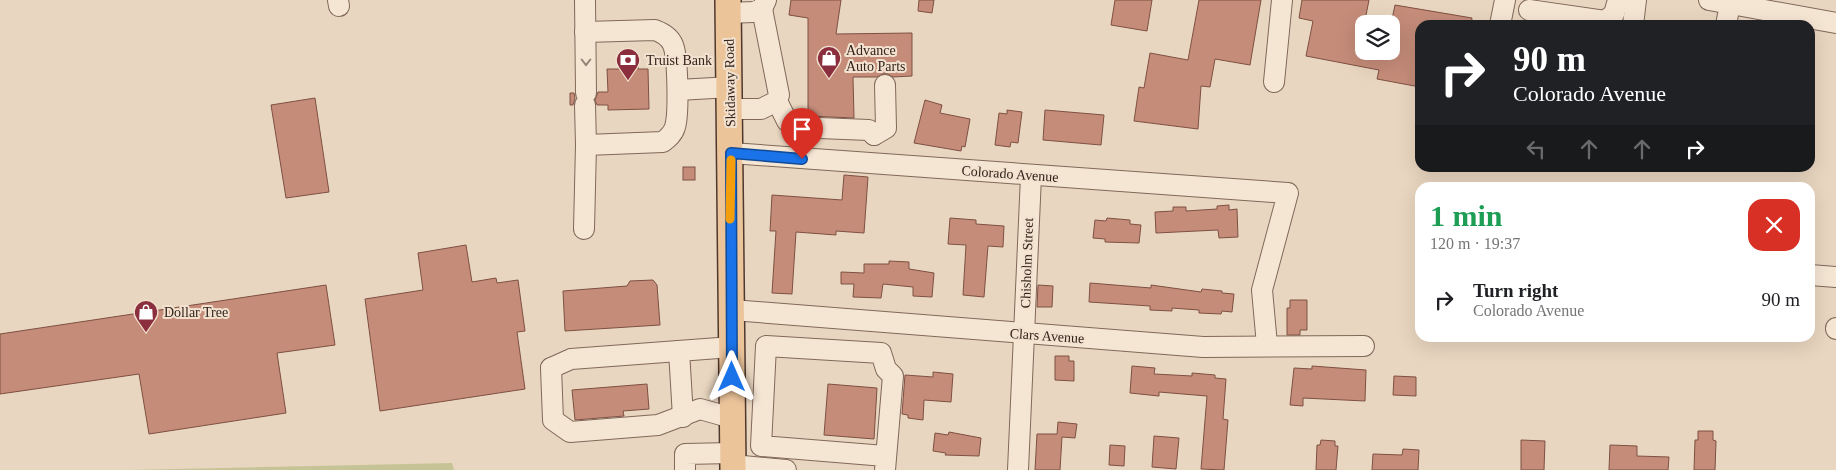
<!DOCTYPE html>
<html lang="en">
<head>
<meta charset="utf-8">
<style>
  body { margin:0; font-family:"Times New Roman",serif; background:#f2f2f2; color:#202124; height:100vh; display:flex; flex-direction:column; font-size:19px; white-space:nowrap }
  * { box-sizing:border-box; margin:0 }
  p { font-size:16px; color:#757577 }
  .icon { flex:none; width:28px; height:28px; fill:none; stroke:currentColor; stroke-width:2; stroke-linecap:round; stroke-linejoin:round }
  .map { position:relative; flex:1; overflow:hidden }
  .details { position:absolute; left:1415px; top:182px; width:400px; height:160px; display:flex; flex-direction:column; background:#fff; border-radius:15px; box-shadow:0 5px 20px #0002 }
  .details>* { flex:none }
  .guide { position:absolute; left:1415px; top:20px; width:400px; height:152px; border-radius:15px; box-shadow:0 5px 20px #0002; background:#202124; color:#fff; overflow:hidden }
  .buttons { position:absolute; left:1355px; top:15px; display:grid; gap:10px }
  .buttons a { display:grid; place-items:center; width:45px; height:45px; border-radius:10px; background:#fff; box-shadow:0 5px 20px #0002; font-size:25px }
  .pin { position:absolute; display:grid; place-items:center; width:42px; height:42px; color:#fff; margin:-51px -21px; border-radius:50% 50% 50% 0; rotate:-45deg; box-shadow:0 0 5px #0007 }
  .pin .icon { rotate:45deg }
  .me { position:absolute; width:55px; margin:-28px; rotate:0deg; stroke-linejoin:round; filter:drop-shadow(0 0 4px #0008) }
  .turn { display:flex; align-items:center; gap:18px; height:105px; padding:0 15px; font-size:22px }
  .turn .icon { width:65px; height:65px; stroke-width:2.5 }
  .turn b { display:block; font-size:35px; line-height:42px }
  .lanes { display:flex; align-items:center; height:48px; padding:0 15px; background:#0003; justify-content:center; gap:25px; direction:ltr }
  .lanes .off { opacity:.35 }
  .round { display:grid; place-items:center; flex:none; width:52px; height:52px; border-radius:15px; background:#f2f2f2 }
  .head { display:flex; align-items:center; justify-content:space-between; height:85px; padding:0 15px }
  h1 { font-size:30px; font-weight:800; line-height:38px; color:#1e9e55 }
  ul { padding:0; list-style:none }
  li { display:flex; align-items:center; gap:15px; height:65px; padding:0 15px }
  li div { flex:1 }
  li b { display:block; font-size:19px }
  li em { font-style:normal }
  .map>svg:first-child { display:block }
  .green { fill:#c6c496 }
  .building { fill:#c58c79; stroke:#7e5042 }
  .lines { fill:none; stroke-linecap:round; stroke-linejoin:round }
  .minor-casing { stroke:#81685a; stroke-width:22 }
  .major-casing { stroke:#4f382e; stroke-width:28 }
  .minor { stroke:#f5e5d3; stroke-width:20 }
  .major { stroke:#ebc49a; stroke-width:25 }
  .oneway { stroke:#948478 }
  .route-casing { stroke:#114b97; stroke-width:12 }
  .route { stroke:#1a73e8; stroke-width:9 }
  .slow { stroke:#f59e0b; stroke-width:9 }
  .labels { text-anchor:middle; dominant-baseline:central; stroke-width:4; stroke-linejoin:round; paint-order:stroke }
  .poi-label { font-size:14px; fill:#32241d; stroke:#f2e2cf; text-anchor:start }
  .street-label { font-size:14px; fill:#32241d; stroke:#f2e2cf }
</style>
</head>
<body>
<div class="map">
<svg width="1836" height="470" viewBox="0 0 1836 470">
  <rect width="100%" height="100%" fill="#e9d6c0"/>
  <polygon class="green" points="452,463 454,470 130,470"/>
  <g class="building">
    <polygon points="791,0 841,0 836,34 912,33 912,76 893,77 885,73 877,77 853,77 854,118 808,116 808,18 789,15"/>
    <polygon points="919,0 934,0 932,13 918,11"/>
    <polygon points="1115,0 1152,0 1147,31 1111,25"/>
    <polygon points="1199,0 1261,0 1250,65 1215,59 1210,87 1201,86 1198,129 1134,121 1139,87 1144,88 1150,53 1188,60"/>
    <polygon points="1302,0 1369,0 1359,51 1386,55 1386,51 1391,51 1391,24 1395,5 1472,18 1471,25 1420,25 1420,87 1377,79 1379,70 1306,56 1313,21 1299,18"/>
    <polygon points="625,62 638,62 638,69 648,69 649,109 608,110 608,105 597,105 595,100 598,92 608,92 607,69 625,69"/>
    <polygon points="570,93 574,93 575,98 573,105 570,105"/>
    <polygon points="315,98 329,192 286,198 271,105"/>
    <polygon points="925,100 942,105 940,113 970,119 965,147 962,146 961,151 914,143"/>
    <polygon points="1007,110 1022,112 1018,143 1011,142 1010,147 995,145 999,113 1007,114"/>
    <polygon points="1045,110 1104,115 1101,145 1043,140"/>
    <rect x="683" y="167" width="12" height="13"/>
    <polygon points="844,175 868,177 864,233 836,231 836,235 796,232 792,294 772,293 776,231 770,231 772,195 842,200"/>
    <polygon points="1229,205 1229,210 1237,209 1238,237 1219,238 1218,230 1156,233 1155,212 1173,211 1173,207 1186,207 1186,211 1217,209 1217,206"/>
    <polygon points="950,218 976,220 976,224 1004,226 1003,247 988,246 984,297 963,295 966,245 948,244"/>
    <polygon points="1107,218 1130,220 1130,224 1141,225 1139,243 1105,242 1105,239 1093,238 1095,220 1106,221"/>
    <polygon points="466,245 472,282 496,278 497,283 518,280 525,331 517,332 525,389 380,411 365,299 423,290 418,253"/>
    <polygon points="889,261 909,262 909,269 934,273 932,297 913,296 913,287 883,284 881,298 853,297 854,284 841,284 841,272 864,273 864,264 889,264"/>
    <polygon points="653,280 657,285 660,325 565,331 563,291 627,286 630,281"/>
    <polygon points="1090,283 1151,288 1151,285 1201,292 1202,289 1222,291 1222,293 1234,294 1232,312 1222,311 1221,314 1199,313 1199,310 1185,309 1172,308 1172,311 1150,310 1150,306 1089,302"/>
    <polygon points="326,285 335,345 277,353 286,413 149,434 139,374 0,394 0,334"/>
    <polygon points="1038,285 1053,286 1052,307 1037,307"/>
    <polygon points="1290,300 1307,300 1307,330 1300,330 1300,335 1287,335 1287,308 1290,308"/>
    <polygon points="1055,356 1069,356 1069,361 1074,361 1074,381 1055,380"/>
    <polygon points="1132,366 1155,368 1154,374 1192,376 1192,373 1215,375 1215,378 1226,379 1223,419 1228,420 1224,470 1201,469 1207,396 1159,392 1159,396 1130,393"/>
    <polygon points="1312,366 1366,370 1365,401 1303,398 1303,406 1290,405 1294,368 1312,369"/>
    <polygon points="933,372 953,374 951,402 924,400 923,420 908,418 908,415 902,414 905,375 933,377"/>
    <polygon points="1394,376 1416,377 1416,396 1393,395"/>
    <polygon points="647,384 649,409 623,411 624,416 575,420 572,390"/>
    <polygon points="828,384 877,388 874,439 824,435"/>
    <polygon points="1058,422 1077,424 1075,438 1062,437 1060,470 1035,470 1037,434 1057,434"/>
    <polygon points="1698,431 1713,431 1713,440 1716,441 1715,470 1694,470 1695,440 1698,440"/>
    <polygon points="949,432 981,438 979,456 945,455 946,453 933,451 935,433 948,435"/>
    <polygon points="1154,436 1179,438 1176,469 1152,467"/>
    <polygon points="1321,440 1335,441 1335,446 1338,446 1336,470 1316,470 1317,445 1320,445"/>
    <polygon points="1521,440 1545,441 1544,470 1521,470"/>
    <polygon points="1110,445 1125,446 1124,466 1109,465"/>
    <polygon points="1610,445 1637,446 1637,456 1669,457 1668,470 1609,470"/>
    <polygon points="1403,449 1419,450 1418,470 1372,470 1373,454 1402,455"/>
  </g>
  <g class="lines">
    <g class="minor-casing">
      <g id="minor">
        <polyline points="338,0 339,6"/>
        <polyline points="585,0 586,93"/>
        <polyline points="1709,0 1836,23"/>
        <polyline points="1529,10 1605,21 1614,14 1618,0"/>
        <polyline points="729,13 753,12 762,9 766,0"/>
        <polyline points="1500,25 1505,0"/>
        <polyline points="1633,25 1636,0"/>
        <polyline points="1726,25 1730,4"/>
        <path d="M585,32L655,30C663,33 670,37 673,45C678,57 679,114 675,127C673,134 668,138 663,142L586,145"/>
        <polyline points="1274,82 1282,0"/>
        <polyline points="678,90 731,87"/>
        <polyline points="777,101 787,121 794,127 869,130 874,135"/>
        <polyline points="731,109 761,109 777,101 779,95 762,9"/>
        <polyline points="874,135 886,128 885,85"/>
        <polyline points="731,153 1288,193 1262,290 1267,345"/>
        <polyline points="584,229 586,145 585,105"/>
        <polyline points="1810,275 1836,277"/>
        <polyline points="732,310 1203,347 1364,346"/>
        <polyline points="1836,329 1836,328"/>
        <polyline points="679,351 683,417"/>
        <polyline points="551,368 553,420 570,432 658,425 700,409 732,418"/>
        <polyline points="551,368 571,359 732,347"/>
        <polyline points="733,465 786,470"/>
        <polyline points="685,470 685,454 732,453"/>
        <polyline points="885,470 893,376 886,369 881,353 766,346 761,446 885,456"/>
        <polyline points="1018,470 1031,176"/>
      </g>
    </g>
    <g class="major-casing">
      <polyline id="major" points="728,0 733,470"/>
    </g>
    <use href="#minor" class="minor"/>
    <use href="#major" class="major"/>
  </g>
  <defs><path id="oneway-chevron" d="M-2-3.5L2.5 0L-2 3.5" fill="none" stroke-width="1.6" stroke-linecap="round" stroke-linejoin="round" transform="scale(1.25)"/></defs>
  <use class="oneway" href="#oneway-chevron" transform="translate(586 62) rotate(90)"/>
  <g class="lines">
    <g class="route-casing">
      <polyline id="route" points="732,377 731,153 802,159"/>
    </g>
    <use href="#route" class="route"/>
    <polyline class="slow" points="730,219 731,160"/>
  </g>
  <defs>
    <g id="shop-pin" transform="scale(1.25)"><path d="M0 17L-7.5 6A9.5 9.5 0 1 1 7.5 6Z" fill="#8b2f3f" stroke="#f2e2cf"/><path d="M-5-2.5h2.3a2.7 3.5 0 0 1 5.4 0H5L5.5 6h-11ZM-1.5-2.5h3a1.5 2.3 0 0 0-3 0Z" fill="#fff"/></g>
    <g id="bank-pin" transform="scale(1.25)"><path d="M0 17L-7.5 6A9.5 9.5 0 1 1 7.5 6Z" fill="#8b2f3f" stroke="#f2e2cf"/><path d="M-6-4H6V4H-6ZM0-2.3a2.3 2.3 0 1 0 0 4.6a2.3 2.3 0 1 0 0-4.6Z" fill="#fff"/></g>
  </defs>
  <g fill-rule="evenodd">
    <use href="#shop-pin" x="829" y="58"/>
    <use href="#bank-pin" x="628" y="60"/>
    <use href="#shop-pin" x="146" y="312"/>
  </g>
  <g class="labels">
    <g class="poi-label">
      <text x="846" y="50">Advance<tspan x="846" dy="16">Auto Parts</tspan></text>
      <text x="646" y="60">Truist Bank</text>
      <text x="164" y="312">Dollar Tree</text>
    </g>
    <g class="street-label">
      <text transform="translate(730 83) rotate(-91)">Skidaway Road</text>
      <text transform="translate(1010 174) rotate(4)">Colorado Avenue</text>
      <text transform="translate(1027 263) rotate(-88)">Chisholm Street</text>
      <text transform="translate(1047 336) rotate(4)">Clars Avenue</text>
    </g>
  </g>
</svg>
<div class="buttons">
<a><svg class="icon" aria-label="layers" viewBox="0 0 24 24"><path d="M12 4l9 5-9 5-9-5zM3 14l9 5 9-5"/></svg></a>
</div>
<div class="pin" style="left:802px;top:159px;background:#d93025"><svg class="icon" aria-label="arrive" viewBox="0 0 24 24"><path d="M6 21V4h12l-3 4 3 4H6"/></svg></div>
<svg class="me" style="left:732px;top:377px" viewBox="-20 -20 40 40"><path d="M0-17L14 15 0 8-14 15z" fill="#1a73e8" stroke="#fff" stroke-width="4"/></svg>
<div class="guide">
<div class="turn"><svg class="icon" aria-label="right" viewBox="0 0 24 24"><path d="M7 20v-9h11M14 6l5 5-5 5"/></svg><div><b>90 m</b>Colorado Avenue</div></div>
<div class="lanes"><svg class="icon off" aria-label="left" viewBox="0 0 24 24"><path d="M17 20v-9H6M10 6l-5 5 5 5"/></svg><svg class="icon off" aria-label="ahead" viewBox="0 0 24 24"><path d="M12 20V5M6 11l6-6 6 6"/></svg><svg class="icon off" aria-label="ahead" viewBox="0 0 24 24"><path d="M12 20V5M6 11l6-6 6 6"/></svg><svg class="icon" aria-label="right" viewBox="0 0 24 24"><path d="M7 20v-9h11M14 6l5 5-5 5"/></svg></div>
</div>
<section class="details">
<div class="head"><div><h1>1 min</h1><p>120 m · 19:37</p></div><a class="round" style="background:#d93025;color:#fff"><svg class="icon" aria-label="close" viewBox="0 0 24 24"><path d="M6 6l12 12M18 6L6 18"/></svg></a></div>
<ul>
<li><svg class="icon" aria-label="right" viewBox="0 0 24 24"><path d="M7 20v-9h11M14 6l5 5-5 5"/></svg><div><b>Turn right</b><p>Colorado Avenue</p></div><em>90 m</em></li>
</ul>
</section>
</div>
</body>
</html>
